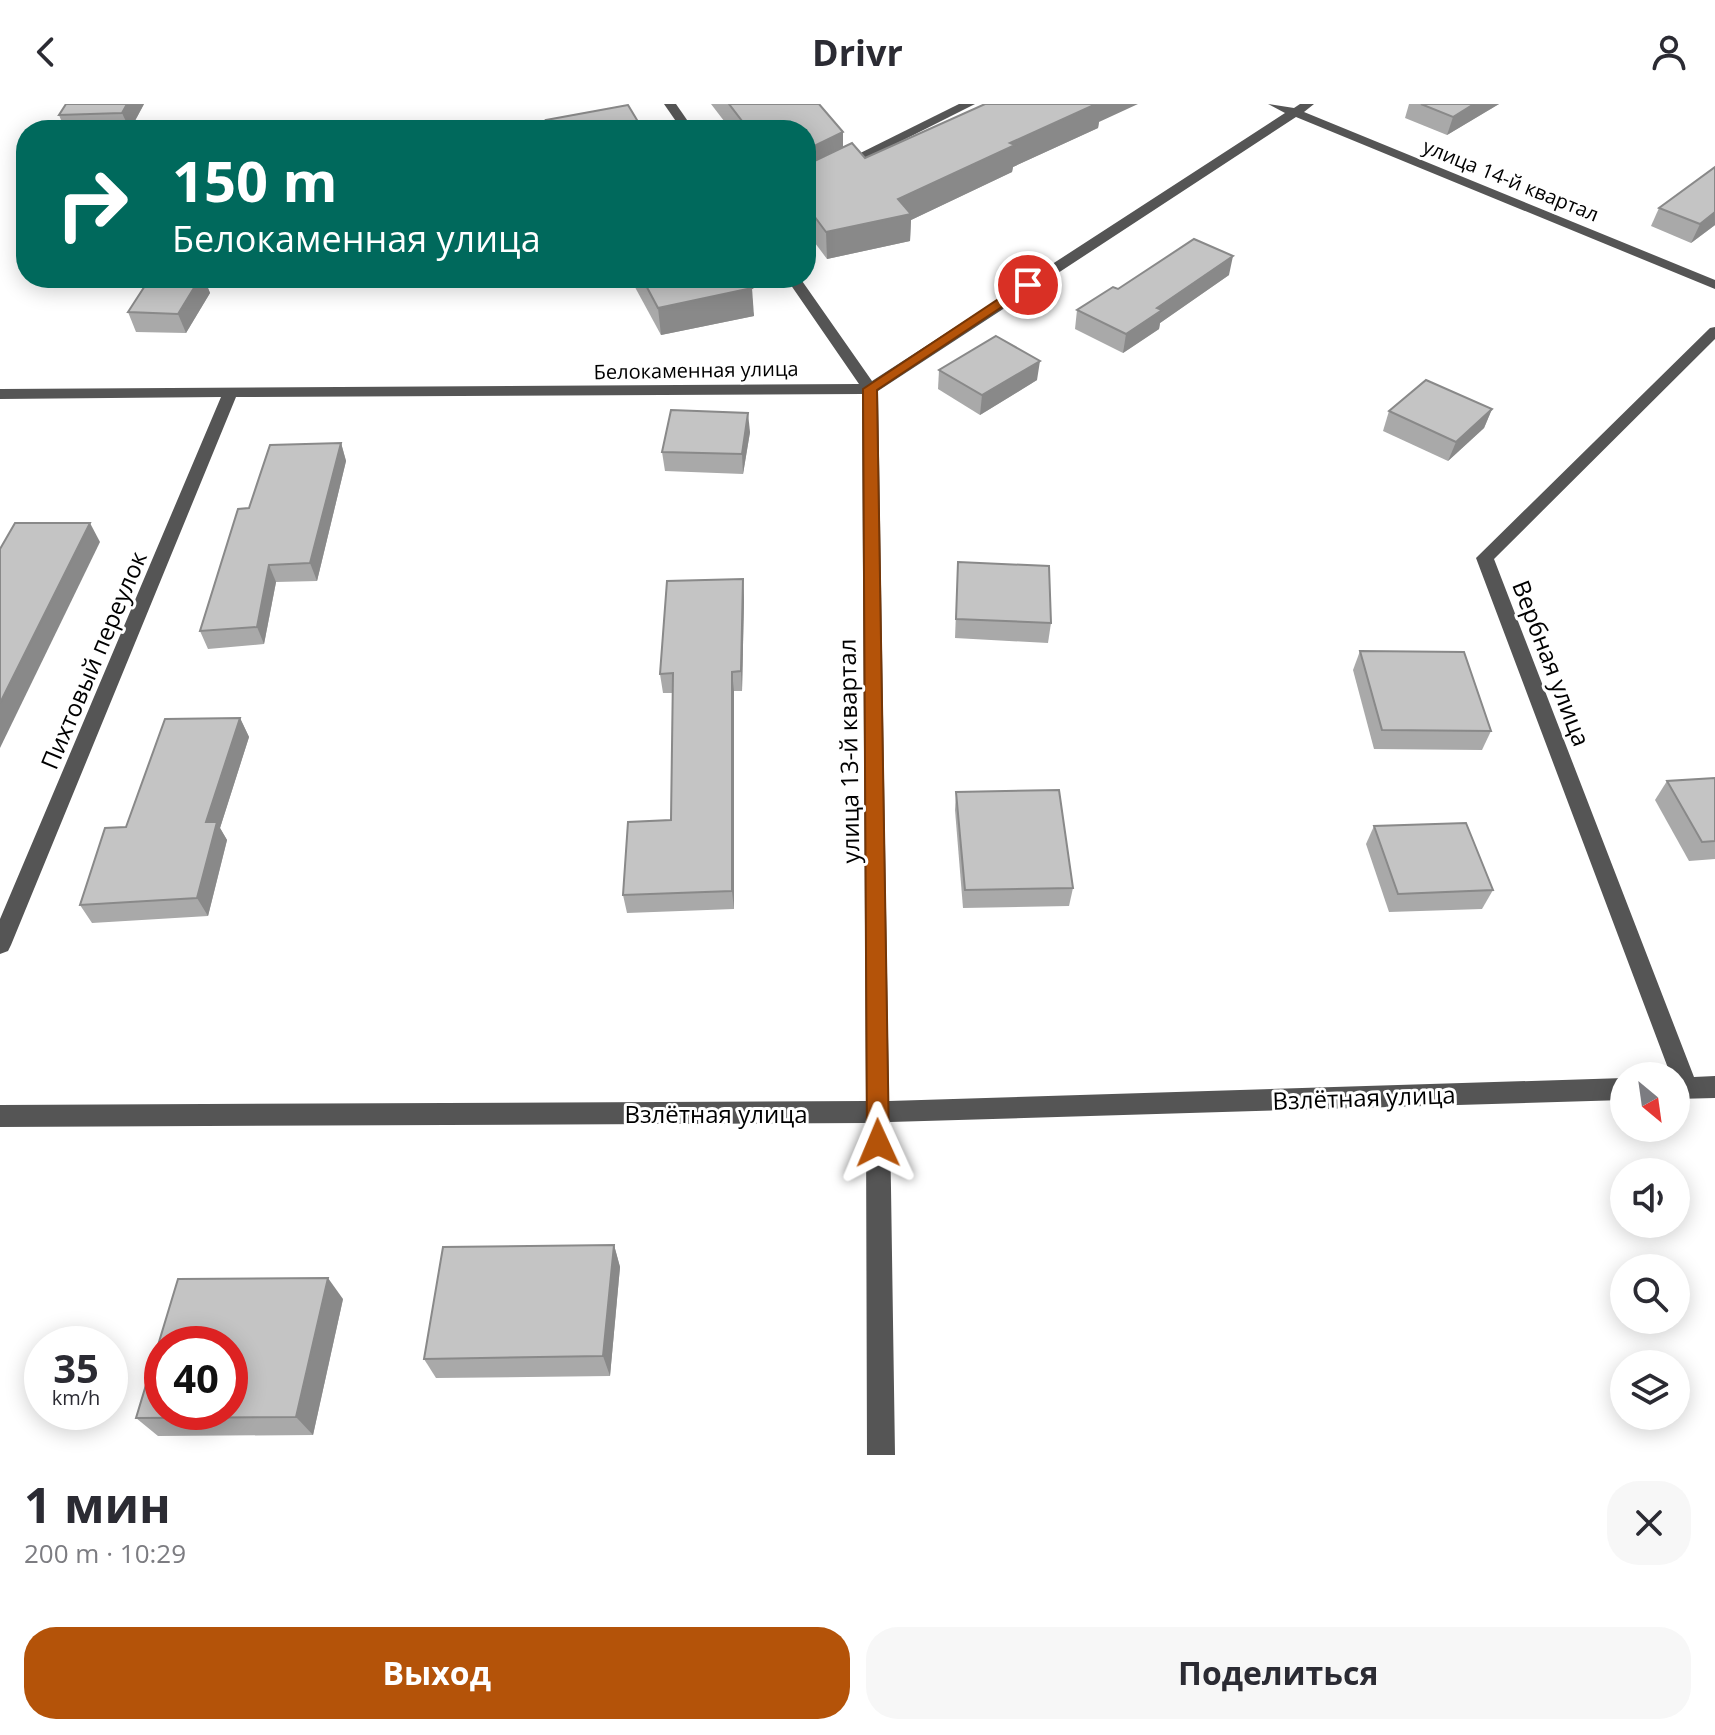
<!DOCTYPE html>
<html lang="ru">
<head>
<meta charset="utf-8">
<style>
  body { margin:0; font-family:"Open Sans",sans-serif; background:#f7f7f7; color:#2b2b33; height:100vh; display:flex; flex-direction:column; font-size:30px; white-space:nowrap }
  * { box-sizing:border-box; margin:0 }
  p { font-size:26px; color:#7c7c81 }
  .icon { flex:none; width:44px; height:44px; fill:none; stroke:currentColor; stroke-width:2; stroke-linecap:round; stroke-linejoin:round }
  .map { position:relative; height:1351px; overflow:hidden }
  .drawer { display:flex; flex-direction:column; background:#fff; flex:1 }
  .drawer>* { flex:none }
  .hud { position:absolute; left:16px; top:16px; width:800px; height:168px; border-radius:32px; box-shadow:0 4px 20px #0003; background:#00695c; color:#fff; overflow:hidden }
  .needle { width:52px; rotate:151deg }
  .tools { position:absolute; left:1610px; top:958px; display:grid; gap:16px }
  .tools a { display:grid; place-items:center; width:80px; height:80px; border-radius:50%; background:#fff; box-shadow:0 4px 20px #0003; font-size:40px }
  .speed { position:absolute; left:24px; top:1222px; display:flex; gap:16px; font-size:40px; font-weight:700; text-align:center }
  .speed>* { display:grid; place-content:center; width:104px; height:104px; border-radius:50%; background:#fff; box-shadow:0 4px 20px #0003; line-height:1 }
  .speed small { font-size:20px; font-weight:400 }
  .speed .limit { border:12px solid #d22; background:#fff; color:#111 }
  .pin { position:absolute; display:grid; place-items:center; width:68px; height:68px; color:#fff; margin:-34px; border:4px solid #fff; border-radius:50%; box-shadow:0 2px 8px #0007 }
  .me { position:absolute; width:88px; margin:-44px; rotate:359deg; stroke-linejoin:round; filter:drop-shadow(0 0 6px #0008) }
  .turn { display:flex; align-items:center; gap:28px; height:168px; padding:0 24px; font-size:36px }
  .turn .icon { width:104px; height:104px; stroke-width:2.5 }
  .turn b { display:block; font-size:56px; line-height:68px }
  .round { display:grid; place-items:center; flex:none; width:84px; height:84px; border-radius:32px; background:#f7f7f7 }
  .overview { display:flex; align-items:center; justify-content:space-between; height:136px; padding:0 24px }
  h1 { font-size:48px; font-weight:700; line-height:60px }
  .primary-button { display:flex; gap:16px; margin-top:auto; padding:16px 24px }
  .primary-button a { flex:1; height:92px; border-radius:32px; background:#b45309; color:#fff; font-size:32px; font-weight:700; line-height:92px; text-align:center }
  .primary-button a+a { background:#f7f7f7; color:#2b2b33 }
  header { display:flex; justify-content:space-between; align-items:center; height:104px; padding:0 24px; background:#fff; font-size:36px; font-weight:700 }
  .map>svg:first-child { display:block }
  .lines { fill:none; stroke-linecap:round; stroke-linejoin:round }
  .minor { fill:#555; fill-rule:evenodd }
  .wall { fill:#a9a9a9 }
  .shaded-wall { fill:#898989 }
  .building { fill:#c4c4c4; stroke:#898989; stroke-width:2; fill-rule:evenodd }
  .route { fill:#b45309; stroke:#753606; stroke-width:2 }
  .labels { text-anchor:middle; dominant-baseline:central; stroke-width:6; stroke-linejoin:round; paint-order:stroke }
  .far-street-label { font-size:20px; fill:#000; stroke:#fff }
  .street-label { font-size:24px; fill:#000; stroke:#fff }
</style>
</head>
<body>
<header><svg class="icon" aria-label="back" viewBox="0 0 24 24"><path d="M15 5l-7 7 7 7"/></svg>Drivr<svg class="icon" aria-label="person" viewBox="0 0 24 24"><circle cx="12" cy="8" r="4"/><path d="M4 21q1-7 8-7t8 7"/></svg></header>
<div class="map">
<svg width="1715" height="1351" viewBox="0 0 1715 1351">
  <rect width="100%" height="100%" fill="#fff"/>
  <g class="lines">
    <g class="minor">
      <polygon points="664,0 676,0 694,26 682,26"/>
      <polygon points="959,0 975,0 806,85 806,76"/>
      <polygon points="1268,0 1294,4 1300,0 1314,0 1304,8 1715,176 1715,185 1296,13 878,287 889,997 1624,974 1624,996 890,1018 895,1351 867,1351 866,1019 0,1023 0,1001 866,997 862,290 236,293 11,841 8,847 0,850 0,815 221,293 0,295 0,285 859,280 786,174 800,174 872,277 1285,9"/>
      <polygon points="1715,223 1715,235 1494,455 1694,973 1715,972 1715,994 1676,995 1676,972 1671,972 1476,454 1710,224"/>
    </g>
  </g>
  <g class="wall">
    <polygon points="144,0 130,26 65,26 59,11"/>
    <polygon points="711,0 819,0 843,28 843,43 865,54 1099,18 1098,24 1013,63 1012,68 911,116 910,137 827,155 806,127 806,26 731,26"/>
    <polygon points="1409,0 1499,0 1447,31 1405,14"/>
    <polygon points="1715,63 1715,121 1691,139 1651,122 1659,104"/>
    <polygon points="1229,171 1160,219 1159,225 1123,249 1075,225 1077,206 1118,185"/>
    <polygon points="150,174 204,174 210,189 186,229 136,228 128,208"/>
    <polygon points="630,174 745,174 754,212 661,231"/>
    <polygon points="939,266 1037,276 980,311 938,285"/>
    <polygon points="1492,305 1484,324 1448,357 1383,327 1389,307"/>
    <polygon points="750,328 743,370 665,367 662,348"/>
    <polygon points="341,339 346,357 317,477 276,478 264,540 208,545 200,527 249,404"/>
    <polygon points="958,458 1051,519 1048,539 955,534"/>
    <polygon points="743,475 744,495 742,587 734,587 734,805 627,809 623,791 671,716 673,589 663,589 660,570"/>
    <polygon points="1360,547 1491,627 1482,646 1374,645 1353,566"/>
    <polygon points="240,614 249,633 220,724 227,736 208,812 92,819 80,801"/>
    <polygon points="1715,674 1715,755 1689,757 1655,696 1667,677"/>
    <polygon points="956,688 1073,784 1069,802 963,804 955,706"/>
    <polygon points="1374,722 1493,786 1482,805 1389,808 1366,740"/>
    <polygon points="614,1141 620,1163 610,1272 436,1274 424,1255"/>
    <polygon points="343,1195 313,1331 158,1332 136,1314"/>
  </g>
  <g class="shaded-wall">
    <polygon points="127,0 144,0 130,26 122,9"/>
    <polygon points="1096,0 1138,0 1099,18 1098,24 1013,63 1012,68 911,116 910,137 827,155 826,128 898,95 1010,39"/>
    <polygon points="1474,0 1499,0 1447,31 1453,13"/>
    <polygon points="843,28 843,54 806,73 806,46"/>
    <polygon points="1715,108 1715,121 1691,139 1700,120"/>
    <polygon points="1233,152 1229,171 1160,219 1159,225 1123,249 1126,230 1157,204"/>
    <polygon points="200,174 204,174 210,189 186,229 178,210"/>
    <polygon points="752,184 754,212 661,231 658,204"/>
    <polygon points="1040,257 1037,276 980,311 982,291"/>
    <polygon points="1492,305 1484,324 1448,357 1456,338"/>
    <polygon points="748,309 750,328 743,370 742,350"/>
    <polygon points="341,339 346,357 317,477 310,459"/>
    <polygon points="90,419 100,438 0,644 0,599"/>
    <polygon points="269,461 276,478 264,540 257,523"/>
    <polygon points="743,475 744,495 742,587 741,567"/>
    <polygon points="732,568 734,587 734,805 732,787"/>
    <polygon points="240,614 249,633 220,724 227,736 208,812 197,794 206,718"/>
    <polygon points="614,1141 620,1163 610,1272 603,1252"/>
    <polygon points="328,1174 343,1195 313,1331 296,1313"/>
  </g>
  <g class="building">
    <polygon points="66,0 127,0 122,9 59,11"/>
    <polygon points="729,0 819,0 843,28 806,46 806,26 749,26"/>
    <polygon points="985,0 1096,0 1010,39 1015,41 898,95 911,110 826,128 806,101 806,61 852,39 865,54"/>
    <polygon points="1421,0 1474,0 1453,13"/>
    <polygon points="628,1 643,26 552,26 546,16"/>
    <polygon points="1715,63 1715,108 1700,120 1659,104"/>
    <polygon points="1194,135 1233,152 1157,204 1162,206 1126,230 1077,206 1113,183 1118,185"/>
    <polygon points="150,174 200,174 178,210 128,208"/>
    <polygon points="642,174 745,174 752,184 658,204"/>
    <polygon points="996,232 1040,257 982,291 939,266"/>
    <polygon points="1426,276 1492,305 1456,338 1389,307"/>
    <polygon points="671,306 748,309 742,350 662,348"/>
    <polygon points="341,339 310,459 269,461 257,523 200,527 238,405 249,404 270,341"/>
    <polygon points="15,419 90,419 0,599 0,445"/>
    <polygon points="958,458 1049,462 1051,519 956,515"/>
    <polygon points="743,475 741,567 732,568 732,787 623,791 628,718 671,716 673,569 660,570 667,477"/>
    <polygon points="1360,547 1464,548 1491,627 1382,626"/>
    <polygon points="240,614 206,718 217,718 197,794 80,801 105,724 126,723 165,615"/>
    <polygon points="1715,674 1715,737 1702,738 1667,677"/>
    <polygon points="1059,686 1073,784 965,786 956,688"/>
    <polygon points="1466,719 1493,786 1398,790 1374,722"/>
    <polygon points="614,1141 603,1252 424,1255 443,1143"/>
    <path d="M328,1174L296,1313L136,1314L178,1175ZM162,1240H230V1308H162Z"/>
  </g>
  <polygon class="route" points="1024,178 1035,181 877,286 889,1039 886,1046 878,1049 870,1046 867,1039 863,285"/>
  <g class="labels">
    <g class="far-street-label">
      <text transform="translate(1511 76) rotate(22)">улица 14-й квартал</text>
      <text transform="translate(696 266) rotate(-1)">Белокаменная улица</text>
    </g>
    <g class="street-label">
      <text transform="translate(93 556) rotate(-67)">Пихтовый переулок</text>
      <text transform="translate(1552 559) rotate(69)">Вербная улица</text>
      <text transform="translate(848 647) rotate(-91)">улица 13-й квартал</text>
      <text transform="translate(1364 993) rotate(-2)">Взлётная улица</text>
      <text x="716" y="1009">Взлётная улица</text>
    </g>
  </g>
</svg>
<div class="tools">
<a><svg class="needle" viewBox="-14 -14 28 28"><path d="M0-13l5 13h-10z" fill="#e53935"/><path d="M0 13l5-13h-10z" fill="#7c7c81"/></svg></a>
<a><svg class="icon" aria-label="sound" viewBox="0 0 24 24"><path d="M4 9h4l5-4v14l-5-4H4zM17 9q2 3 0 6"/></svg></a>
<a><svg class="icon" aria-label="search" viewBox="0 0 24 24"><circle cx="10" cy="10" r="6"/><path d="M15 15l6 6"/></svg></a>
<a><svg class="icon" aria-label="layers" viewBox="0 0 24 24"><path d="M12 4l9 5-9 5-9-5zM3 14l9 5 9-5"/></svg></a>
</div>
<div class="speed"><div>35<small>km/h</small></div><div class="limit">40</div></div>
<div class="pin" style="left:1028px;top:181px;background:#d93025"><svg class="icon" aria-label="arrive" viewBox="0 0 24 24"><path d="M6 21V4h12l-3 4 3 4H6"/></svg></div>
<svg class="me" style="left:878px;top:1039px" viewBox="-20 -20 40 40"><path d="M0-17L14 15 0 8-14 15z" fill="#b45309" stroke="#fff" stroke-width="4"/></svg>
<div class="hud">
<div class="turn"><svg class="icon" aria-label="right" viewBox="0 0 24 24"><path d="M7 20v-9h11M14 6l5 5-5 5"/></svg><div><b>150 m</b>Белокаменная улица</div></div>
</div>
</div>
<section class="drawer">
<div class="overview"><div><h1>1 мин</h1><p>200 m · 10:29</p></div><a class="round"><svg class="icon" aria-label="close" viewBox="0 0 24 24"><path d="M6 6l12 12M18 6L6 18"/></svg></a></div>
<div class="primary-button"><a>Выход</a><a>Поделиться</a></div>
</section>
</body>
</html>
